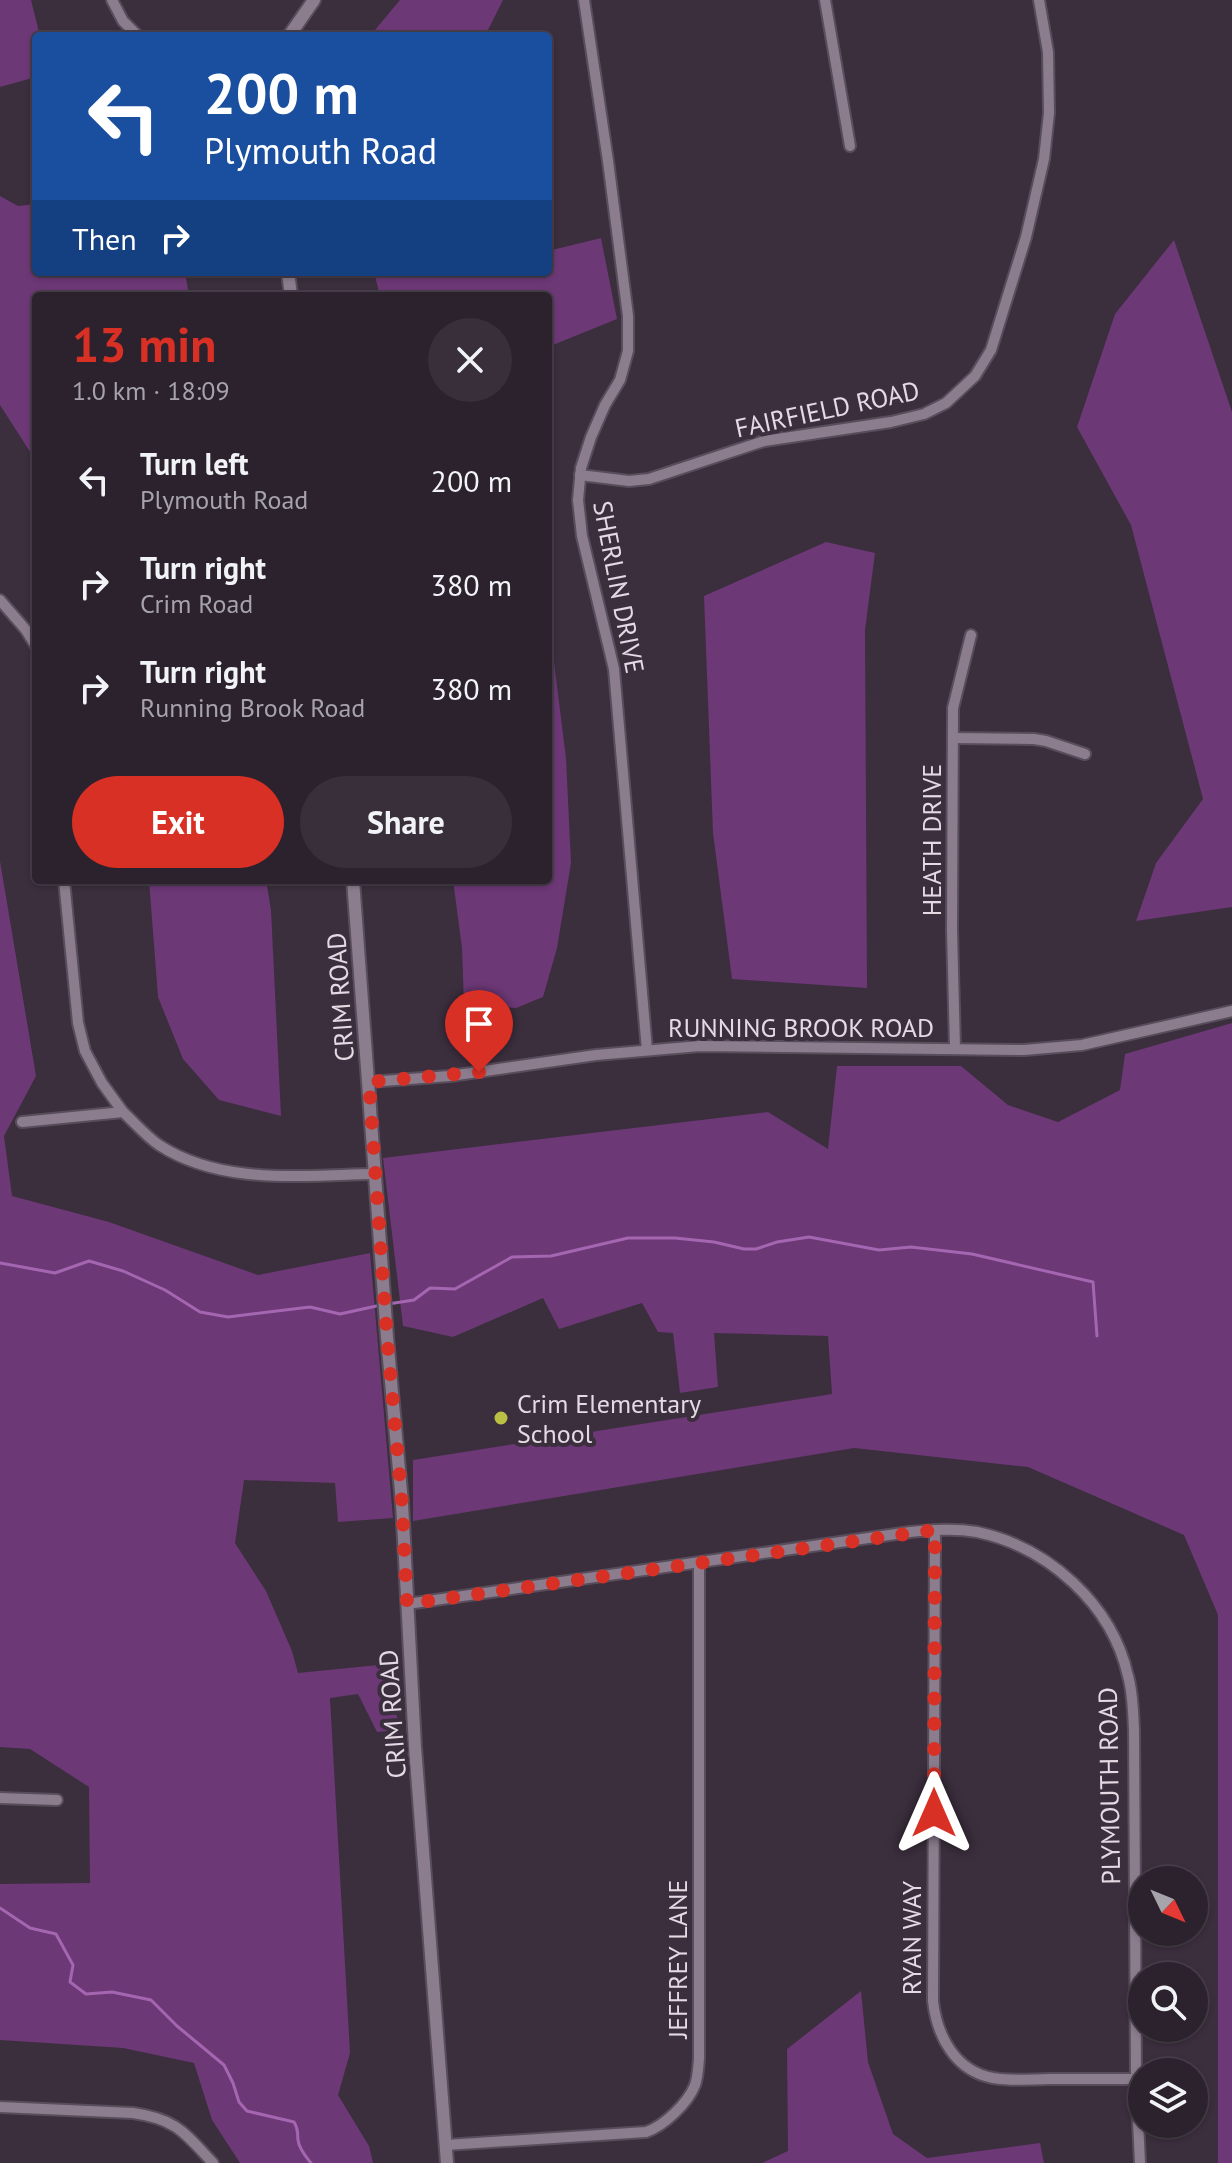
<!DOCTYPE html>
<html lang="en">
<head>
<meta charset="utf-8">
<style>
  body { margin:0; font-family:"PT Sans",sans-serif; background:#382f3a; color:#f1f3f6; height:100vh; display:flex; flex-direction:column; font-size:30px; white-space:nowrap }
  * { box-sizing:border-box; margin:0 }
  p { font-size:26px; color:#a6a4aa }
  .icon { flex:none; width:44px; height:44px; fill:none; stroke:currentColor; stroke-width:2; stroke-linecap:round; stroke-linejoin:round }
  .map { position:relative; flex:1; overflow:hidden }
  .side { position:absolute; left:32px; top:292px; width:520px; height:592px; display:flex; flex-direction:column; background:#2c222e; border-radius:8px; box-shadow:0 2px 6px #0004,0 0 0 2px #483f4a }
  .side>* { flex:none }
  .banner { position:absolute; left:32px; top:32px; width:520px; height:244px; border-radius:8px; box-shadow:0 2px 6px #0004,0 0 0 2px #483f4a; background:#1a4fa0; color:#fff; overflow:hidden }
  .needle { width:52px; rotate:133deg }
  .controls { position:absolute; left:1128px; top:1866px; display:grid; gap:16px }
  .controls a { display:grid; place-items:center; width:80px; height:80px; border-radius:50%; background:#2c222e; box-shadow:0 2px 6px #0004,0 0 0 2px #483f4a; font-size:40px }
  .pin { position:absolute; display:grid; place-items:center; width:68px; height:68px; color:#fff; margin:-82px -34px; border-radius:50% 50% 50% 0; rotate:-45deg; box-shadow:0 0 8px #0007 }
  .pin .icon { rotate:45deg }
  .me { position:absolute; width:88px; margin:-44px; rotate:0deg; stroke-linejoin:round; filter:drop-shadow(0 0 6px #0008) }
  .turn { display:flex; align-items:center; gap:28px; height:168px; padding:0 40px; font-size:36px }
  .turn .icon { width:104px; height:104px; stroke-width:2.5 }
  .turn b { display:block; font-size:56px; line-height:68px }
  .then { display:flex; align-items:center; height:76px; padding:0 40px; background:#0003; gap:16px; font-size:30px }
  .round { display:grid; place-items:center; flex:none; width:84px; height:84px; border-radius:42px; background:#382f3a }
  .headline { display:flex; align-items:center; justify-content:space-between; height:136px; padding:0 40px }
  h1 { font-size:48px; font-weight:600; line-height:60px; color:#d93025 }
  .button { display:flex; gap:16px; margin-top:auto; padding:16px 40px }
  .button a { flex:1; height:92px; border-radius:48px; background:#d93025; color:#fff; font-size:32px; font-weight:600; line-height:92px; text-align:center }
  .button a+a { background:#382f3a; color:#f1f3f6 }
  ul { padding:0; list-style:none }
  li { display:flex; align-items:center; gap:24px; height:104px; padding:0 40px }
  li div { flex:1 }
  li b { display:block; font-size:30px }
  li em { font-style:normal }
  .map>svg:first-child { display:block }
  .green { fill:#6c3876 }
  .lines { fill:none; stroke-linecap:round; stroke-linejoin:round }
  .stream { stroke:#a466b0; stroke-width:3 }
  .minor-casing { stroke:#584d5a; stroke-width:14 }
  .tertiary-casing { stroke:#584d5a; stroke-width:16 }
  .minor { stroke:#8b7c8e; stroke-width:10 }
  .tertiary { stroke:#8b7c8e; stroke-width:12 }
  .route { stroke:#d93025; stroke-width:14; stroke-dasharray:0 25.2 }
  .poi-dot { fill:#bbc044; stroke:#3b2e3d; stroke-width:3 }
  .labels { text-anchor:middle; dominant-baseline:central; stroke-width:8; stroke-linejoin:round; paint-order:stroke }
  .street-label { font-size:26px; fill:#e3dae4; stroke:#3b2e3d }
  .poi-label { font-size:26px; fill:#e3dae4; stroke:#3b2e3d; text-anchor:start }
</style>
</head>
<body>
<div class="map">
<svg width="1232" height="2163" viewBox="0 0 1232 2163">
  <rect width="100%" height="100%" fill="#3b2e3d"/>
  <g class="green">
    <polygon points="0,0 31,0 40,36 36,36 36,77 0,87"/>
    <polygon points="400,0 503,0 485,36 370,36"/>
    <polygon points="0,196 18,206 36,204 36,272 185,272 189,296 36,296 36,461 0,405"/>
    <polygon points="601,238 617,319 548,347 548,296 380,296 374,272 548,272 548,251"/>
    <polygon points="1174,240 1232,412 1232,907 1136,921 1156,863 1203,799 1131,525 1077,427 1115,314"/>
    <polygon points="826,542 875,553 865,630 867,988 732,979 713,833 704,596"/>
    <polygon points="548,635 553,654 566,758 571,863 557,948 543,997 516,1008 464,1005 462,948 453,880 548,880"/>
    <polygon points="0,861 36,1076 4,1136 12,1196 109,1222 258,1275 370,1253 393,1518 338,1522 335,1483 244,1480 235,1543 266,1591 292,1651 298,1673 378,1665 402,1730 377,1732 358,1694 330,1698 350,2053 338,2095 369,2146 373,2163 240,2163 212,2120 194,2063 123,2048 0,2040 0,1884 90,1883 89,1787 30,1749 0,1747"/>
    <polygon points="149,880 266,880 271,910 281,1116 219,1100 183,1059 158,997"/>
    <polygon points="1232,1023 1232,2163 1218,2163 1218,1615 1184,1535 1028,1467 854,1448 413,1521 413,1460 832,1394 828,1336 714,1333 718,1387 680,1393 673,1333 658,1332 642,1303 559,1329 543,1298 453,1337 403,1326 383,1158 768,1112 828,1149 837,1066 961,1066 1008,1105 1058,1122 1120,1090 1125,1054"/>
    <polygon points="861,1991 868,2062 893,2134 927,2158 1040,2143 1044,2163 762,2163 788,2151 787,2049"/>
  </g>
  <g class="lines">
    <g class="stream">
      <polyline points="0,1263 55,1273 89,1261 123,1271 165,1290 200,1312 228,1317 310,1307 340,1314 381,1305"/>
      <polyline points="388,1304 414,1300 430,1288 455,1289 512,1257 551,1256 628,1238 675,1238 714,1242 744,1249 756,1249 777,1242 809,1237 879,1250 911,1247 972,1254 1093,1282 1097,1336"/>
      <path d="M0,1908L30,1928L56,1934L73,1965L70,1982L86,1994L112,1992L151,2000L177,2026L224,2065L233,2083L239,2102L247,2111L294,2122C299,2130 297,2132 298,2140C299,2149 306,2157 311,2163"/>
    </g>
    <g class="minor-casing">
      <g id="minor">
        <polyline points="112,0 123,21 138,36"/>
        <polyline points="584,0 608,161 628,316 628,351 620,380 605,405 591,437 581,468 578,500 582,536 614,669 647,1050"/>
        <polyline points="825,0 850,146"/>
        <polyline points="580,475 629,481 649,479 764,441 891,422 924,414 946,403 975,376 991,350 1026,237 1044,159 1049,113 1048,52 1039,0"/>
        <polyline points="0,600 26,630 36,646"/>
        <polyline points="953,738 1034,739 1046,741 1085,754"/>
        <polyline points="64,880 78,1023 85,1051 102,1083 123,1112"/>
        <polyline points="955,1048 952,930 953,708 971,635"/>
        <polyline points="369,1082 450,1076 596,1055 700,1046 1024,1050 1082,1045 1232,1011"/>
        <path d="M22,1122L123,1112C135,1123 146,1136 159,1145C222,1186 304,1175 375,1174"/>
        <path d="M935,1530L933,2001C937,2036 955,2071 993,2078C1012,2081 1031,2080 1049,2079C1078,2079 1107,2079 1136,2079"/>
        <path d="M407,1604L910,1532C932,1530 954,1528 977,1532C1048,1547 1112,1604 1128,1676C1133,1693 1133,1712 1134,1730L1136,2079L1140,2163"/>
        <polyline points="0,1798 57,1800"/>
        <path d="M0,2107L133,2113C176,2119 184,2132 213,2163"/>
        <path d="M446,2145L646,2132C664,2126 688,2103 695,2085C698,2077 698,2068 699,2059V1563"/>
      </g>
    </g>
    <g class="tertiary-casing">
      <g id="tertiary">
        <polyline points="289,36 314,0"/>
        <polyline points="288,272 291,296"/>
        <polyline points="353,880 387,1337 402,1503 415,1747 447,2163"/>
      </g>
    </g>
    <use href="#minor" class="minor"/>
    <use href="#tertiary" class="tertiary"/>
  </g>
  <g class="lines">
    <polyline class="route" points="479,1072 369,1082 387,1337 402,1503 407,1604 935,1530 934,1813"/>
  </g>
  <circle class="poi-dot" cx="501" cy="1418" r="8"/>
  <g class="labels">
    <g class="street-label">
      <text transform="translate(827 409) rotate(-12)">FAIRFIELD ROAD</text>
      <text transform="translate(619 587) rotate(79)">SHERLIN DRIVE</text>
      <text transform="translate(931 840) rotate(-90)">HEATH DRIVE</text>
      <text transform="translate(340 997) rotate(-94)">CRIM ROAD</text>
      <text x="801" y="1027">RUNNING BROOK ROAD</text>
      <text transform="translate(392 1714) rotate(-94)">CRIM ROAD</text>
      <text transform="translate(1109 1786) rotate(-91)">PLYMOUTH ROAD</text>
      <text transform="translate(911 1938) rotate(-90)">RYAN WAY</text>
      <text transform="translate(677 1959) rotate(-90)">JEFFREY LANE</text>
    </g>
    <g class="poi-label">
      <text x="517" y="1403">Crim Elementary<tspan x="517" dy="30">School</tspan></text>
    </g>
  </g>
</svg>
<div class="controls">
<a><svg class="needle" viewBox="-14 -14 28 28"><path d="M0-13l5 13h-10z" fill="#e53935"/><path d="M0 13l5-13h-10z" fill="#a6a4aa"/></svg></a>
<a><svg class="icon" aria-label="search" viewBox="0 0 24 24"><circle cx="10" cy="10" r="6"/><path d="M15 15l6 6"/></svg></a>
<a><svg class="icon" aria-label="layers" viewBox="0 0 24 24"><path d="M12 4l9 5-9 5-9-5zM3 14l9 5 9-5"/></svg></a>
</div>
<div class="pin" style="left:479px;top:1072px;background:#d93025"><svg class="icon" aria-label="arrive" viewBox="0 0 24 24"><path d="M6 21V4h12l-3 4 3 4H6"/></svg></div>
<svg class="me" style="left:934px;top:1813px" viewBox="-20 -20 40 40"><path d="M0-17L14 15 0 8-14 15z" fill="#d93025" stroke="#fff" stroke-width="4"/></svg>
<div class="banner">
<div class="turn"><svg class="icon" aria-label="left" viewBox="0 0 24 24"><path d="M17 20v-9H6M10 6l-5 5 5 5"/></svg><div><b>200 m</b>Plymouth Road</div></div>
<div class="then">Then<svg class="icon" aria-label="right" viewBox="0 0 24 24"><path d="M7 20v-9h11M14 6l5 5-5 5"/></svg></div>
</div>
<section class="side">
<div class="headline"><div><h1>13 min</h1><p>1.0 km · 18:09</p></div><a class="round"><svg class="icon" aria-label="close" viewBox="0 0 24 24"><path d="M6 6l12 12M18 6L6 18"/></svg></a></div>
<ul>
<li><svg class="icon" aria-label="left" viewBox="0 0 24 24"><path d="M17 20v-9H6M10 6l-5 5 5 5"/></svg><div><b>Turn left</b><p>Plymouth Road</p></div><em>200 m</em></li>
<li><svg class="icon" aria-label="right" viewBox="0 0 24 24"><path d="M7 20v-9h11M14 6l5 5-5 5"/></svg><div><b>Turn right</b><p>Crim Road</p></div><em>380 m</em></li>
<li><svg class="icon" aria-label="right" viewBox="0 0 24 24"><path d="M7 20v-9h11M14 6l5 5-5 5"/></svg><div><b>Turn right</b><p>Running Brook Road</p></div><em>380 m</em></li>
</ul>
<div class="button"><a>Exit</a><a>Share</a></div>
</section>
</div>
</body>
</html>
